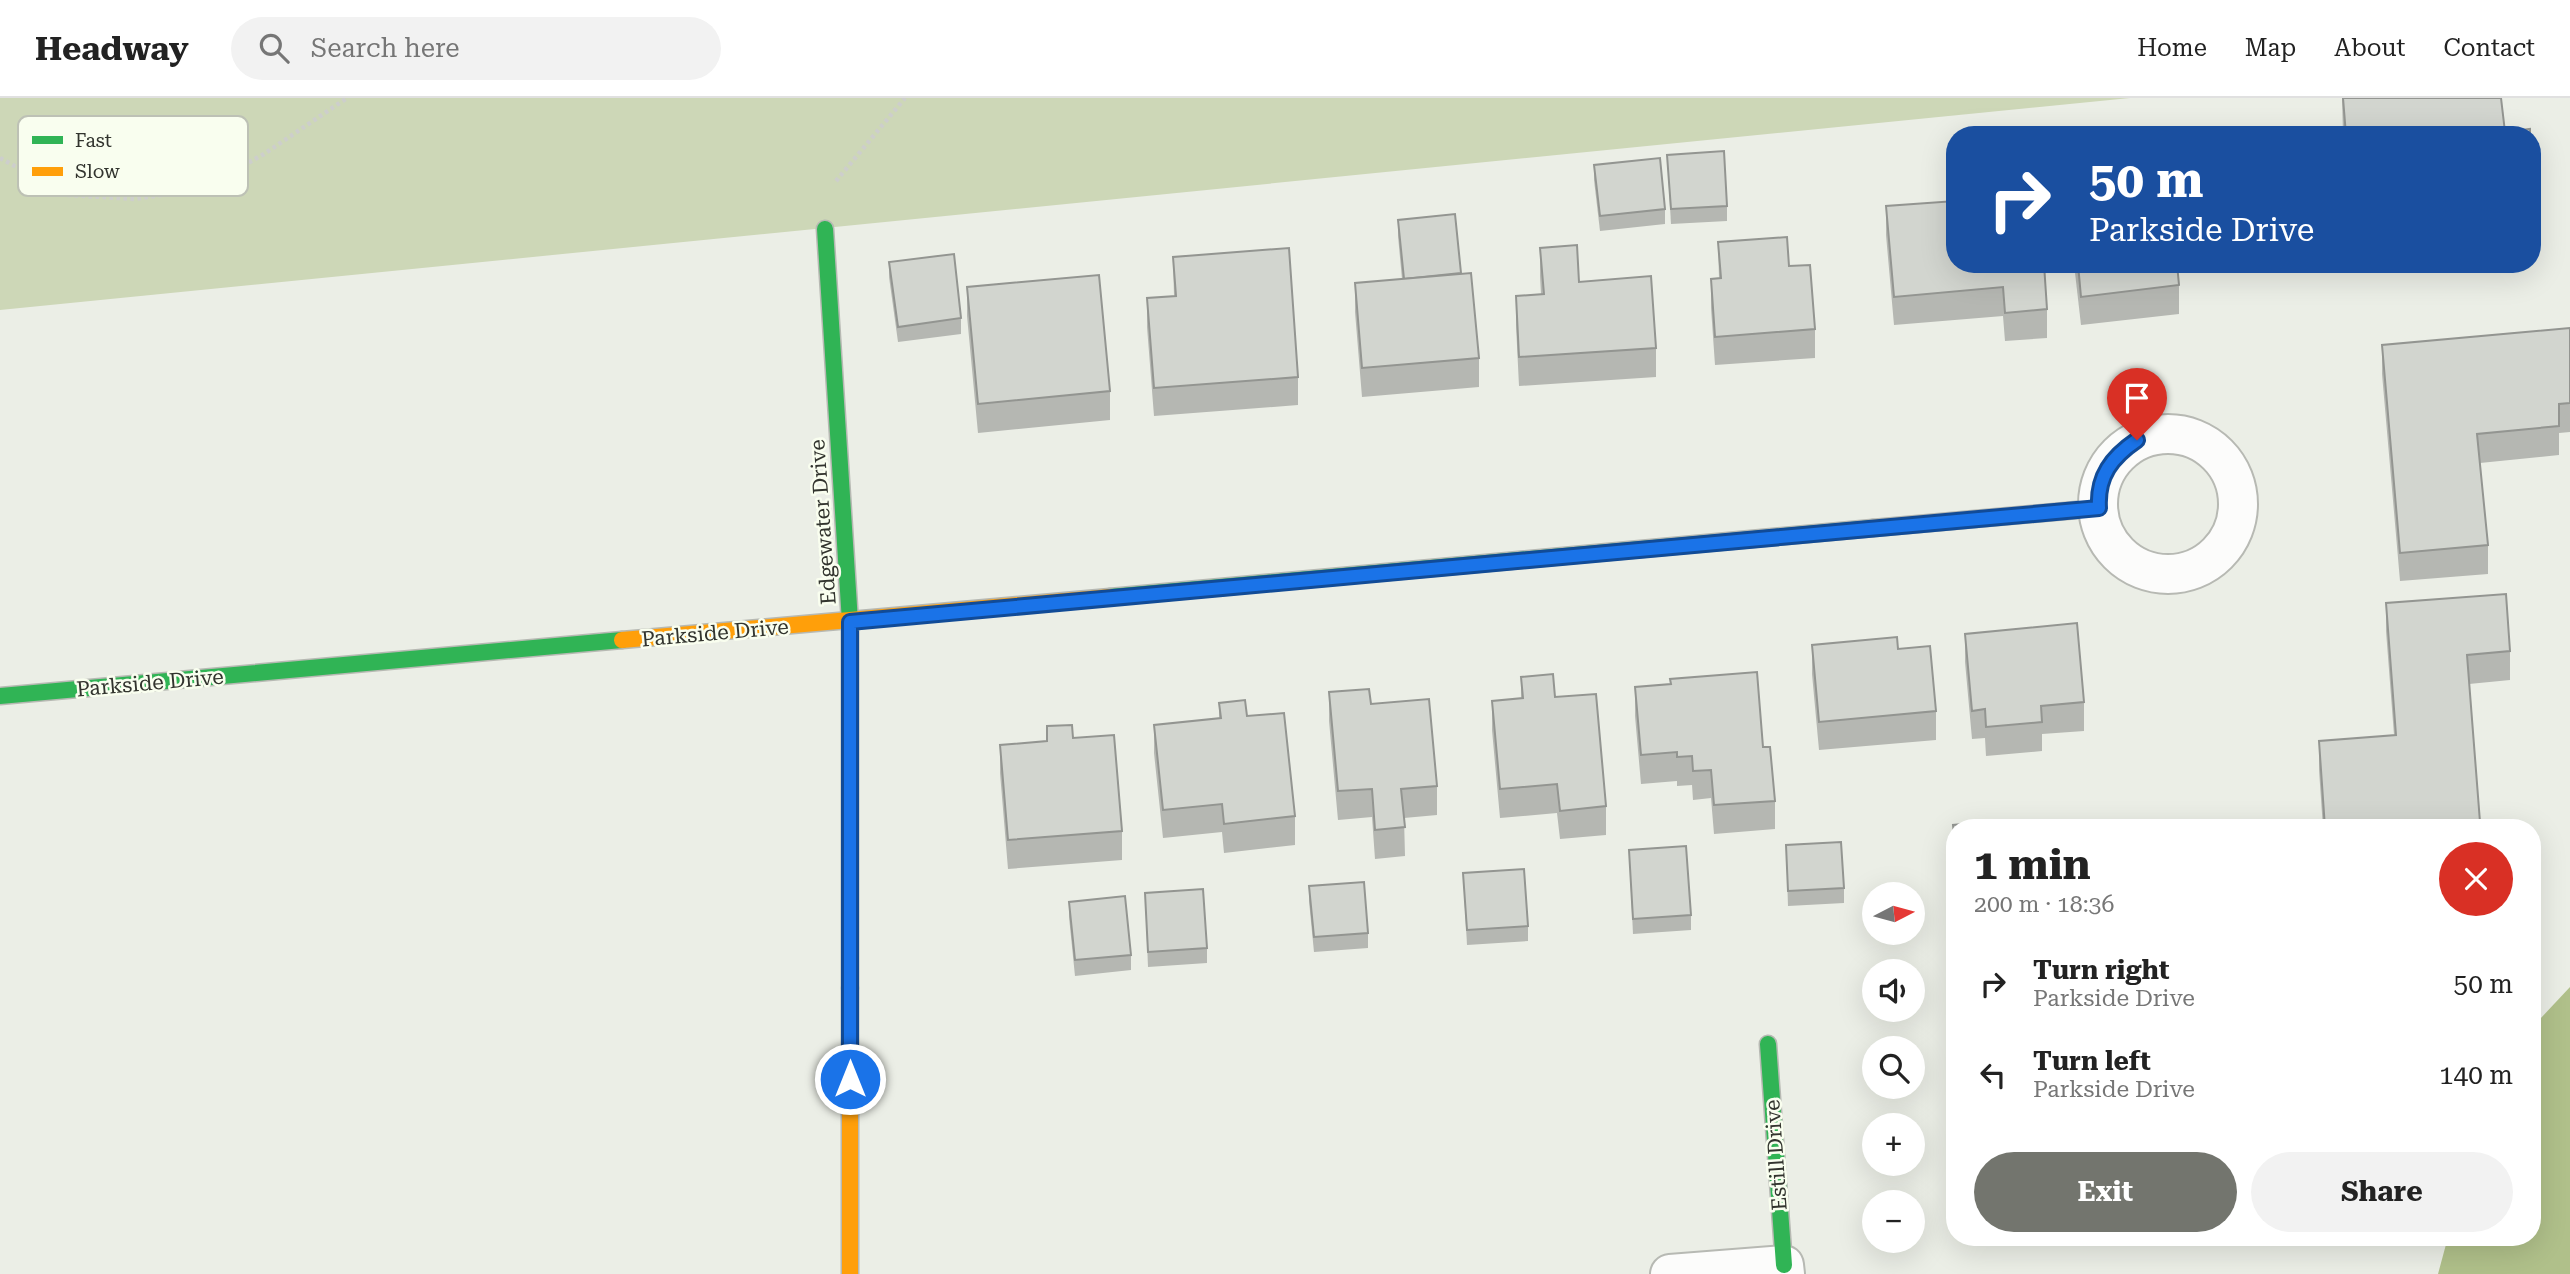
<!DOCTYPE html>
<html lang="en">
<head>
<meta charset="utf-8">
<style>
  body { margin:0; font-family:"Roboto Serif",serif; background:#f2f2f2; color:#222; height:100vh; display:flex; flex-direction:column; font-size:26px; white-space:nowrap }
  * { box-sizing:border-box; margin:0 }
  p { font-size:23px; color:#767676 }
  .icon { flex:none; width:38px; height:38px; fill:none; stroke:currentColor; stroke-width:2; stroke-linecap:round; stroke-linejoin:round }
  .map { position:relative; flex:1; overflow:hidden }
  .sheet { position:absolute; left:1946px; top:721px; width:595px; height:427px; display:flex; flex-direction:column; background:#fff; border-radius:28px; box-shadow:0 7px 28px #0002 }
  .sheet>* { flex:none }
  .guide { position:absolute; left:1946px; top:28px; width:595px; height:147px; border-radius:28px; box-shadow:0 7px 28px #0002; background:#1a4fa0; color:#fff; overflow:hidden }
  .needle { width:46px; rotate:84deg }
  .buttons { position:absolute; left:1862px; top:784px; display:grid; gap:14px }
  .buttons a { display:grid; place-items:center; width:63px; height:63px; border-radius:50%; background:#fff; box-shadow:0 7px 28px #0002; font-size:35px }
  .pin { position:absolute; display:grid; place-items:center; width:60px; height:60px; color:#fff; margin:-72px -30px; border-radius:50% 50% 50% 0; rotate:-45deg; box-shadow:0 0 7px #0007 }
  .pin .icon { rotate:45deg }
  .me { position:absolute; width:77px; margin:-38px; rotate:0deg; stroke-linejoin:round; filter:drop-shadow(0 0 5px #0008) }
  .turn { display:flex; align-items:center; gap:24px; height:147px; padding:0 28px; font-size:32px }
  .turn .icon { width:91px; height:91px; stroke-width:2.5 }
  .turn b { display:block; font-size:49px; line-height:60px }
  .round { display:grid; place-items:center; flex:none; width:74px; height:74px; border-radius:37px; background:#f2f2f2 }
  .head { display:flex; align-items:center; justify-content:space-between; height:119px; padding:0 28px }
  h1 { font-size:42px; font-weight:700; line-height:52px }
  .cta { display:flex; gap:14px; margin-top:auto; padding:14px 28px }
  .cta a { flex:1; height:80px; border-radius:42px; background:#73756e; color:#fff; font-size:28px; font-weight:700; line-height:80px; text-align:center }
  .cta a+a { background:#f2f2f2; color:#222 }
  ul { padding:0; list-style:none }
  li { display:flex; align-items:center; gap:21px; height:91px; padding:0 28px }
  li div { flex:1 }
  li b { display:block; font-size:26px }
  li em { font-style:normal }
  header { display:flex; align-items:center; gap:42px; box-sizing:border-box; height:98px; padding:0 35px; background:#fff; border-bottom:2px solid #e0e0e0 }
  header strong { font-size:33px }
  nav { display:flex; gap:38px; margin-inline-start:auto; font-size:24px }
  .search { width:490px; height:63px; background:#f2f2f2; display:flex; align-items:center; gap:18px; box-sizing:border-box; padding:0 24px; border-radius:38px; color:#767676; font-size:26px }
  .map>svg:first-child { display:block }
  .green { fill:#cdd7b7 }
  .water { fill:#b0c08a }
  .lines { fill:none; stroke-linecap:round; stroke-linejoin:round }
  .street-casing { stroke:#b7b9b3; stroke-width:42 }
  .fast-casing { stroke:#b7b9b3; stroke-width:19 }
  .slow-casing { stroke:#b7b9b3; stroke-width:19 }
  .path { stroke:#cdcecc; stroke-width:4.5; stroke-dasharray:3.5 3.5; stroke-linecap:butt }
  .street { stroke:#fcfcfb; stroke-width:38 }
  .fast { stroke:#30b455; stroke-width:16 }
  .slow { stroke:#ff9f0a; stroke-width:16 }
  .wall { fill:#b5b7b2 }
  .building { fill:#d2d5cf; stroke:#939591; stroke-width:2 }
  .route-casing { stroke:#114b97; stroke-width:18 }
  .route { stroke:#1a73e8; stroke-width:12 }
  .labels { text-anchor:middle; dominant-baseline:central; stroke-width:5; stroke-linejoin:round; paint-order:stroke }
  .street-label { font-size:21px; fill:#32342e; stroke:#f9feef }
  .key { fill:#f9feef; stroke:#bdc1b5; stroke-width:2 }
  .key-label { font-size:19px; fill:#32342e }
</style>
</head>
<body>
<header>
<strong>Headway</strong>
<div class="search"><svg class="icon" aria-label="search" viewBox="0 0 24 24"><circle cx="10" cy="10" r="6"/><path d="M15 15l6 6"/></svg>Search here</div>
<nav><a>Home</a><a>Map</a><a>About</a><a>Contact</a></nav>
</header>
<div class="map">
<svg width="2570" height="1176" viewBox="0 0 2570 1176">
  <rect width="100%" height="100%" fill="#ebeee6"/>
  <polygon class="green" points="0,0 2130,0 0,212"/>
  <polygon class="water" points="2570,889 2570,1176 2438,1176 2448,1139 2532,1139 2532,938 2540,921"/>
  <g class="lines">
    <g class="street-casing">
      <g id="street">
        <circle cx="2168" cy="406" r="70"/>
        <polyline points="1670,1176 1784,1167 1785,1176"/>
      </g>
    </g>
    <g class="fast-casing">
      <g id="fast">
        <polyline points="825,131 850,524 850,890"/>
        <polyline points="1110,499 1873,430"/>
        <polyline points="0,598 622,542"/>
        <polyline points="1768,946 1784,1167"/>
      </g>
    </g>
    <g class="slow-casing">
      <g id="slow">
        <polyline points="1873,430 2099,410"/>
        <polyline points="622,542 1110,499"/>
        <polyline points="850,890 850,1176"/>
      </g>
    </g>
    <g class="path">
      <polyline points="0,60 68,97 135,101 201,91 264,56 347,0"/>
      <polyline points="836,83 905,0"/>
    </g>
    <use href="#street" class="street"/>
    <use href="#fast" class="fast"/>
    <use href="#slow" class="slow"/>
  </g>
  <g class="wall">
    <polygon points="2342,0 2501,0 2505,34 2530,37 2343,37"/>
    <polygon points="2532,54 2536,91 2536,119 2532,120"/>
    <polygon points="1667,57 1727,108 1727,123 1671,126"/>
    <polygon points="1594,67 1665,111 1665,126 1600,133 1594,82"/>
    <polygon points="1886,108 2047,211 2047,240 2005,243 2003,218 1894,227 1886,137"/>
    <polygon points="1455,116 1461,176 1479,260 1479,289 1362,299 1355,214 1355,185 1402,181 1398,138 1398,122"/>
    <polygon points="1718,144 1789,168 1815,231 1815,260 1715,267 1711,210 1711,181 1719,180"/>
    <polygon points="1540,150 1656,250 1656,279 1519,288 1516,227 1516,198 1541,196 1540,178"/>
    <polygon points="1173,159 1298,279 1298,307 1154,318 1147,229 1147,200 1174,198"/>
    <polygon points="889,164 961,220 961,236 898,244 889,179"/>
    <polygon points="2074,166 2177,166 2179,187 2179,216 2081,227"/>
    <polygon points="967,189 1110,293 1110,322 978,335 967,218"/>
    <polygon points="2570,230 2570,334 2559,335 2559,357 2480,365 2488,447 2488,476 2400,483 2382,276 2382,247"/>
    <polygon points="2386,505 2510,553 2510,582 2469,586 2480,730 2323,730 2319,672 2319,643 2394,637 2386,533"/>
    <polygon points="1965,536 2084,604 2084,633 2042,636 2042,653 1986,658 1985,640 1972,641 1965,564"/>
    <polygon points="1812,547 1898,551 1936,613 1936,642 1819,652 1812,576"/>
    <polygon points="1521,579 1555,599 1606,708 1606,737 1560,741 1557,715 1500,720 1492,632 1492,603 1521,601"/>
    <polygon points="1635,589 1763,649 1775,703 1775,731 1714,736 1711,700 1693,702 1692,687 1677,688 1677,683 1641,686 1635,618"/>
    <polygon points="1329,594 1371,606 1437,688 1437,717 1404,720 1405,758 1375,761 1372,719 1338,722 1329,623"/>
    <polygon points="1219,605 1247,618 1295,718 1295,747 1224,755 1222,734 1163,740 1154,655 1154,627 1219,620"/>
    <polygon points="1047,628 1073,640 1122,733 1122,762 1008,771 1000,675 1000,647 1047,643"/>
    <polygon points="1953,727 1955,730 1955,761 1953,742"/>
    <polygon points="1786,747 1844,790 1844,805 1788,808"/>
    <polygon points="1629,752 1691,817 1691,832 1633,836"/>
    <polygon points="1463,775 1528,828 1528,843 1467,847"/>
    <polygon points="1309,788 1368,835 1368,850 1314,854 1309,803"/>
    <polygon points="1145,795 1207,850 1207,865 1148,869"/>
    <polygon points="1069,804 1131,857 1131,872 1075,878 1069,819"/>
  </g>
  <g class="building">
    <polygon points="2343,0 2501,0 2505,34 2530,31 2530,37 2346,37"/>
    <polygon points="1724,53 1727,108 1671,111 1667,57"/>
    <polygon points="2532,54 2536,91 2532,91"/>
    <polygon points="1660,60 1665,111 1600,118 1594,67"/>
    <polygon points="1955,103 1955,166 2044,166 2047,211 2005,215 2003,189 1894,199 1886,108"/>
    <polygon points="1455,116 1461,175 1404,181 1398,122"/>
    <polygon points="1787,139 1789,168 1810,167 1815,231 1715,239 1711,181 1721,180 1718,144"/>
    <polygon points="1577,147 1579,184 1651,178 1656,250 1519,259 1516,198 1544,196 1540,150"/>
    <polygon points="1289,150 1298,279 1154,290 1147,200 1176,198 1173,159"/>
    <polygon points="954,156 961,220 898,229 889,164"/>
    <polygon points="2078,166 2177,166 2179,187 2081,199"/>
    <polygon points="1471,175 1479,260 1362,270 1355,185"/>
    <polygon points="1099,177 1110,293 978,306 967,189"/>
    <polygon points="2570,230 2570,305 2559,306 2559,328 2477,336 2488,447 2400,455 2382,247"/>
    <polygon points="2506,496 2510,553 2467,557 2480,724 2404,730 2325,730 2319,643 2396,637 2386,505"/>
    <polygon points="2077,525 2084,604 2041,608 2042,624 1986,629 1985,611 1972,613 1965,536"/>
    <polygon points="1897,539 1898,551 1930,548 1936,613 1819,624 1812,547"/>
    <polygon points="1757,574 1763,649 1770,649 1775,703 1714,707 1711,672 1693,673 1692,658 1677,659 1677,654 1641,657 1635,589 1671,586 1670,581"/>
    <polygon points="1553,576 1555,599 1596,596 1606,708 1560,713 1557,686 1500,691 1492,603 1523,600 1521,579"/>
    <polygon points="1369,591 1371,606 1429,601 1437,688 1401,691 1405,729 1375,732 1372,691 1338,693 1329,594"/>
    <polygon points="1245,602 1247,618 1284,615 1295,718 1224,726 1222,706 1163,712 1154,627 1221,620 1219,605"/>
    <polygon points="1072,627 1073,640 1114,637 1122,733 1008,742 1000,647 1047,643 1047,628"/>
    <polygon points="2008,722 2009,730 1955,730 1955,746 1953,727"/>
    <polygon points="1841,744 1844,790 1788,793 1786,747"/>
    <polygon points="1686,748 1691,817 1633,821 1629,752"/>
    <polygon points="1524,771 1528,828 1467,832 1463,775"/>
    <polygon points="1364,784 1368,835 1314,839 1309,788"/>
    <polygon points="1203,791 1207,850 1148,854 1145,795"/>
    <polygon points="1125,798 1131,857 1075,862 1069,804"/>
  </g>
  <g class="lines">
    <g class="route-casing">
      <path id="route" d="M850,981V524L2099,410C2097,378 2112,359 2137,342"/>
    </g>
    <use href="#route" class="route"/>
  </g>
  <g class="labels">
    <g class="street-label">
      <text transform="translate(823 424) rotate(-94)">Edgewater Drive</text>
      <text transform="translate(715 535) rotate(-5)">Parkside Drive</text>
      <text transform="translate(150 585) rotate(-5)">Parkside Drive</text>
      <text transform="translate(1776 1057) rotate(-94)">Estill Drive</text>
    </g>
  </g>
  <rect x="18" y="18" width="230" height="80" rx="10" class="key"/>
  <rect x="32" y="38" width="31" height="8" fill="#30b455"/>
  <rect x="32" y="69" width="31" height="9" fill="#ff9f0a"/>
  <g class="key-label">
    <text x="75" y="49">Fast</text>
    <text x="75" y="80">Slow</text>
  </g>
</svg>
<div class="buttons">
<a><svg class="needle" viewBox="-14 -14 28 28"><path d="M0-13l5 13h-10z" fill="#e53935"/><path d="M0 13l5-13h-10z" fill="#767676"/></svg></a>
<a><svg class="icon" aria-label="sound" viewBox="0 0 24 24"><path d="M4 9h4l5-4v14l-5-4H4zM17 9q2 3 0 6"/></svg></a>
<a><svg class="icon" aria-label="search" viewBox="0 0 24 24"><circle cx="10" cy="10" r="6"/><path d="M15 15l6 6"/></svg></a>
<a>+</a>
<a>−</a>
</div>
<div class="pin" style="left:2137px;top:342px;background:#d93025"><svg class="icon" aria-label="arrive" viewBox="0 0 24 24"><path d="M6 21V4h12l-3 4 3 4H6"/></svg></div>
<svg class="me" style="left:850px;top:981px" viewBox="-20 -20 40 40"><circle r="17" fill="#1a73e8" stroke="#fff" stroke-width="3"/><path d="M0-11L8 9 0 5-8 9z" fill="#fff"/></svg>
<div class="guide">
<div class="turn"><svg class="icon" aria-label="right" viewBox="0 0 24 24"><path d="M7 20v-9h11M14 6l5 5-5 5"/></svg><div><b>50 m</b>Parkside Drive</div></div>
</div>
<section class="sheet">
<div class="head"><div><h1>1 min</h1><p>200 m · 18:36</p></div><a class="round" style="background:#d93025;color:#fff"><svg class="icon" aria-label="close" viewBox="0 0 24 24"><path d="M6 6l12 12M18 6L6 18"/></svg></a></div>
<ul>
<li><svg class="icon" aria-label="right" viewBox="0 0 24 24"><path d="M7 20v-9h11M14 6l5 5-5 5"/></svg><div><b>Turn right</b><p>Parkside Drive</p></div><em>50 m</em></li>
<li><svg class="icon" aria-label="left" viewBox="0 0 24 24"><path d="M17 20v-9H6M10 6l-5 5 5 5"/></svg><div><b>Turn left</b><p>Parkside Drive</p></div><em>140 m</em></li>
</ul>
<div class="cta"><a>Exit</a><a>Share</a></div>
</section>
</div>
</body>
</html>
